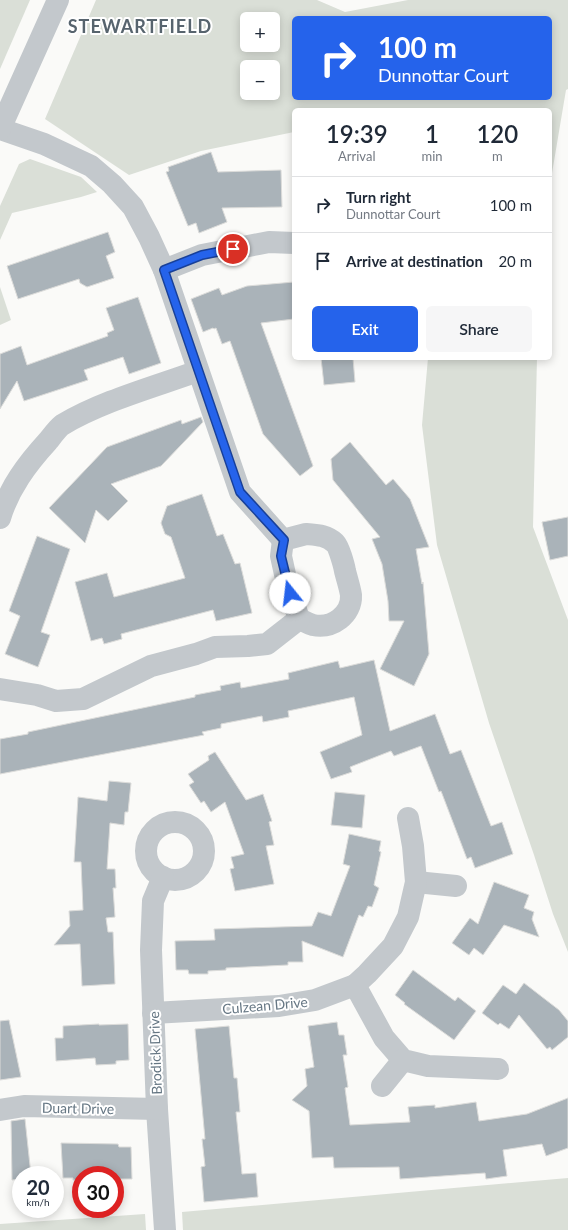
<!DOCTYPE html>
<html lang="en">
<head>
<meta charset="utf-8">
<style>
  body { margin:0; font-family:Lato,sans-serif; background:#f6f6f7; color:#1f2937; height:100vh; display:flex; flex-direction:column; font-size:15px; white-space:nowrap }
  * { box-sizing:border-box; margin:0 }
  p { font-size:13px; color:#747a83 }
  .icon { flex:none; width:22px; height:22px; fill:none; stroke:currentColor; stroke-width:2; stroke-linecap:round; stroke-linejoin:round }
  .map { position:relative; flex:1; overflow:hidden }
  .sheet { position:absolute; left:292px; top:108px; width:260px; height:252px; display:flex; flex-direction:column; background:#fff; border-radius:6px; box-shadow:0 2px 10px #0003 }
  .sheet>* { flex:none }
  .guide { position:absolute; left:292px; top:16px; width:260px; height:84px; border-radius:6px; box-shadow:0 2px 10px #0003; background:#2563eb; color:#fff; overflow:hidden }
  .tools { position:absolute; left:240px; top:12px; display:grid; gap:8px }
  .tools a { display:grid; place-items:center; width:40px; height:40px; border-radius:6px; background:#fff; box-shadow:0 2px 10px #0003; font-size:20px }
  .speed { position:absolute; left:12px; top:1166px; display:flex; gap:8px; font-size:20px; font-weight:700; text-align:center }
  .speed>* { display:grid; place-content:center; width:52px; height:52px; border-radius:50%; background:#fff; box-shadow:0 2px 10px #0003; line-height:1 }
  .speed small { font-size:10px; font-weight:400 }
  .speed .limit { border:6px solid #d22; background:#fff; color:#111 }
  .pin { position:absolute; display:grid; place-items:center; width:34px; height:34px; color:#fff; margin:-17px; border:2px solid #fff; border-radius:50%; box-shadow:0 1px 4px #0007 }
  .me { position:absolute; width:44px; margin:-22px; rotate:344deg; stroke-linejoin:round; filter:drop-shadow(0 0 3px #0008) }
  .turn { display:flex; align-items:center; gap:14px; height:84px; padding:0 20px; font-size:18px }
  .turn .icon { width:52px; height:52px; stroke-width:2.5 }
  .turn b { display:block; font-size:28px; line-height:34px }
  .eta { display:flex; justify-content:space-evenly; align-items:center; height:68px; text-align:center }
  .eta b { font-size:24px; font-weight:600; line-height:28px }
  .primary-button { display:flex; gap:8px; margin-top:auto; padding:8px 20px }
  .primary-button a { flex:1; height:46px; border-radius:6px; background:#2563eb; color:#fff; font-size:16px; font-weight:600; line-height:46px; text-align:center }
  .primary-button a+a { background:#f6f6f7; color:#1f2937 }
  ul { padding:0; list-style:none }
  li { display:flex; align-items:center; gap:12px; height:56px; padding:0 20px; border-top:1px solid #e0e1e3 }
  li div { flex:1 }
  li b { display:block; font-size:15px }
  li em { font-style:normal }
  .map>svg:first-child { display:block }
  .green { fill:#dadfd7; fill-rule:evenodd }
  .building { fill:#aab3b9; stroke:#dcdcda }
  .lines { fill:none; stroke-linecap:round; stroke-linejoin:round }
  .minor { stroke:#c3c8cc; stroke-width:22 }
  .route-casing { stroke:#184099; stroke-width:10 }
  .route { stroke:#2563eb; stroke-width:7 }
  .labels { text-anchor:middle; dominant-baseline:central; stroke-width:4; stroke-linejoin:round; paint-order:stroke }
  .street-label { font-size:14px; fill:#657683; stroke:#fff }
  .district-label { font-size:18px; font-weight:bold; letter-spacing:1px; fill:#57646e; stroke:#fff }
</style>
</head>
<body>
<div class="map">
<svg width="568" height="1230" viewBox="0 0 568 1230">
  <rect width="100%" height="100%" fill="#fafaf8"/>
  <g class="green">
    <polygon points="0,0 30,0 0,69"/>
    <path d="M96,0H317L345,12L408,0H568V89L566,90L550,185V110H294V132L201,151L129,175L45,119ZM294,18H550V98H294ZM247,19H273V45H247ZM247,67H273V93H247Z"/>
    <polygon points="30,159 81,177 97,192 81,197 12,213 0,240 0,206 19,164"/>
    <polygon points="0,287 11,320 0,325"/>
    <polygon points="428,358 537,358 533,527 568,620 568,952 553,914 534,855 489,723 437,545 422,425"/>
    <polygon points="568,1178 568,1230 183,1230 182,1212"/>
    <polygon points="145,1214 146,1230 0,1230 0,1224"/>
  </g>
  <g class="building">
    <polygon points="211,152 218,172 281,170 282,207 222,208 227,222 199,233 196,223 188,226 166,172 169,171 168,167"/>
    <polygon points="108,232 115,252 106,256 114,278 87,287 80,283 79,279 18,299 7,266"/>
    <polygon points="294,282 294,319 261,323 313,466 300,476 263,434 230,341 222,344 216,328 214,329 213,328 203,332 191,299 219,288 222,295 247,286"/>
    <polygon points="138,297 161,363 129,374 123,357 84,370 88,380 24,401 17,381 0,409 0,354 21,346 27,365 108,336 107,333 114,330 106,308"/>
    <polygon points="321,358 353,358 355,382 324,385"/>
    <polygon points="201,417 203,422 161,466 111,484 128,501 108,521 96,510 85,543 49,508 107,447 181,420 182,424"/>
    <polygon points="350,442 386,485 393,479 410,499 429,547 416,549 422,584 423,582 429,654 414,686 380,669 404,621 389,621 388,601 382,564 372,539 380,537 333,480 331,459"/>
    <polygon points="202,494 217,536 223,534 235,564 240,563 252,613 216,621 213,610 121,634 122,639 104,644 102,638 91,641 75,582 107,573 114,597 185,578 171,537 165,534 161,523 167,506"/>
    <polygon points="568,517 568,556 550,560 542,522"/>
    <polygon points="37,536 70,549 41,632 50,635 38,667 5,654 20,616 9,611"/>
    <polygon points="374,660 390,731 435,714 450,754 461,750 491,826 502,822 513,854 475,868 471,857 467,859 441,791 439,792 421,746 394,756 391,751 350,767 352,772 331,779 320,752 362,735 354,697 288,711 289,717 263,722 262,716 221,724 221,728 202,732 204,735 0,774 0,739 28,734 28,732 195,697 195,695 221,690 220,686 240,682 241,688 289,679 288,673 338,661 340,668"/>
    <polygon points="215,752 246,800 263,794 272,821 269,822 274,845 266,846 274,884 235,891 230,869 234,868 231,857 244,854 225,802 211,812 204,801 201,803 189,785 194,782 188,774 209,760 208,756"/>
    <polygon points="109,781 131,783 128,812 125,812 124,825 110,823 107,869 115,869 116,888 113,888 115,917 106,918 108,932 113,932 115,984 82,986 80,944 54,945 70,926 69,911 83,910 81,862 74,862 78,797 107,801"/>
    <polygon points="335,792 365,795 362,828 331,825"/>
    <polygon points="349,834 381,841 379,851 381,852 374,885 379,888 372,907 368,906 363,917 359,915 343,957 302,941 303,962 288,962 288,965 226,968 226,970 208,971 208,974 189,974 188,970 176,970 175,941 215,940 214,929 312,926 318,912 331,916 350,866 343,864"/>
    <polygon points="494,882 529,895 524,908 534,912 532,919 539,937 504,925 483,955 474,948 469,955 452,943 470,918 478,924"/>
    <polygon points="413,970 455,1001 458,997 476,1011 454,1040 404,1004 405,1003 395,995"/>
    <polygon points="524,983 559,1010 568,1021 568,1037 552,1050 550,1047 547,1049 519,1015 509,1029 500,1023 498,1025 482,1013 503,985 516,994"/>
    <polygon points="9,1020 21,1077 0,1080 0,1021"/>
    <polygon points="337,1022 339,1035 344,1035 347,1055 343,1055 348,1087 345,1088 350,1125 410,1122 408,1107 435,1105 435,1108 476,1102 479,1121 527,1114 568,1098 568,1148 546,1156 542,1144 503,1150 507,1176 486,1179 485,1173 400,1179 399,1167 334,1168 333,1157 312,1158 309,1111 292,1100 307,1086 305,1069 314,1067 308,1026"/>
    <polygon points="99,1024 99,1025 128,1024 129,1060 116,1061 116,1064 96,1065 95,1058 56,1061 55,1038 63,1038 63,1026"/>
    <polygon points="229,1026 234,1078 237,1078 240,1112 236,1112 242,1174 256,1173 258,1197 204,1202 201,1167 205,1166 202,1139 205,1139 195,1029"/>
    <polygon points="25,1119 31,1175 21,1175 21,1179 12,1180 11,1121"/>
    <polygon points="61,1143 118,1144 119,1147 131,1147 132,1179 115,1179 115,1175 81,1175 81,1180 73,1180 73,1178 63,1178"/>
  </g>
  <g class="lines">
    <g class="minor">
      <polyline points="0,129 44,144 91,166 112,184 133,207 149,237 164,270 240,492 283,540"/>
      <polyline points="0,129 58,0"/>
      <polyline points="164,270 202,255 269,242 294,243"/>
      <path d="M0,518C9,488 27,464 48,441C52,436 57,429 62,425C102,401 154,387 198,371"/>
      <path d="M306,534C317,535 326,535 335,543C339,547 344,565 345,571C347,579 350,588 351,595C352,615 332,629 313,625C309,624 304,621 299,619L286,579L281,556L283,540Z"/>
      <polyline points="0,689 37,695 56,701 83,699 151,666 196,654 215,647 248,646 267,644 299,619"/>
      <circle cx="175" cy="851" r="29"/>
      <polyline points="163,877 153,901 151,950 157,1109 165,1230"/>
      <polyline points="416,882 456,886"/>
      <polyline points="355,985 384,1038 403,1060 428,1066 498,1069"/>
      <polyline points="153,1013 279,1006 315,1000 355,985 367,974 393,946 408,917 416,882 413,846 408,818"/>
      <polyline points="382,1086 403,1060"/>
      <polyline points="0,1110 24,1106 157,1109"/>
    </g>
  </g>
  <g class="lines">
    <g class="route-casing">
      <polyline id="route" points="233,249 202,255 164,270 240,492 284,540 281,556 290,593"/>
    </g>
    <use href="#route" class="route"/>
  </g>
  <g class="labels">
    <g class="street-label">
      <text transform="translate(265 1005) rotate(-5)">Culzean Drive</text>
      <text transform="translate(155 1053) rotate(-92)">Brodick Drive</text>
      <text transform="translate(78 1108) rotate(1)">Duart Drive</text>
    </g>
    <g class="district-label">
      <text x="140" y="26">STEWARTFIELD</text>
    </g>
  </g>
</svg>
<div class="tools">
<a>+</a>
<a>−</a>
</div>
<div class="speed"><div>20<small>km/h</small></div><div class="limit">30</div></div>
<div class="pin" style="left:233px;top:249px;background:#d93025"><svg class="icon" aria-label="arrive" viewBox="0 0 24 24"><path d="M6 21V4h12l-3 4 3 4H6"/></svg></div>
<svg class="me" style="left:290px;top:593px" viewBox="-20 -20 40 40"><circle r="19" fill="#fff"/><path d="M0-13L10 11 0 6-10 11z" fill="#2563eb"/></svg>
<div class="guide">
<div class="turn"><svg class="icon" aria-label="right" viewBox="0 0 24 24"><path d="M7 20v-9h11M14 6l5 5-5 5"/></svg><div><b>100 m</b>Dunnottar Court</div></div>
</div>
<section class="sheet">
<div class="eta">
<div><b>19:39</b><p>Arrival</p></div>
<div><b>1</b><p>min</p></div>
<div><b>120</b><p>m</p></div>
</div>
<ul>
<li><svg class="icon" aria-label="right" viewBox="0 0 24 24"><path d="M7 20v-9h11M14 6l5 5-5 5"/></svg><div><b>Turn right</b><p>Dunnottar Court</p></div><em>100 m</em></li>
<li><svg class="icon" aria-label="arrive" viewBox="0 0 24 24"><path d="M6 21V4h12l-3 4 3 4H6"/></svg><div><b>Arrive at destination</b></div><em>20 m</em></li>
</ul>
<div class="primary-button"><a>Exit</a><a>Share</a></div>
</section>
</div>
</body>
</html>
